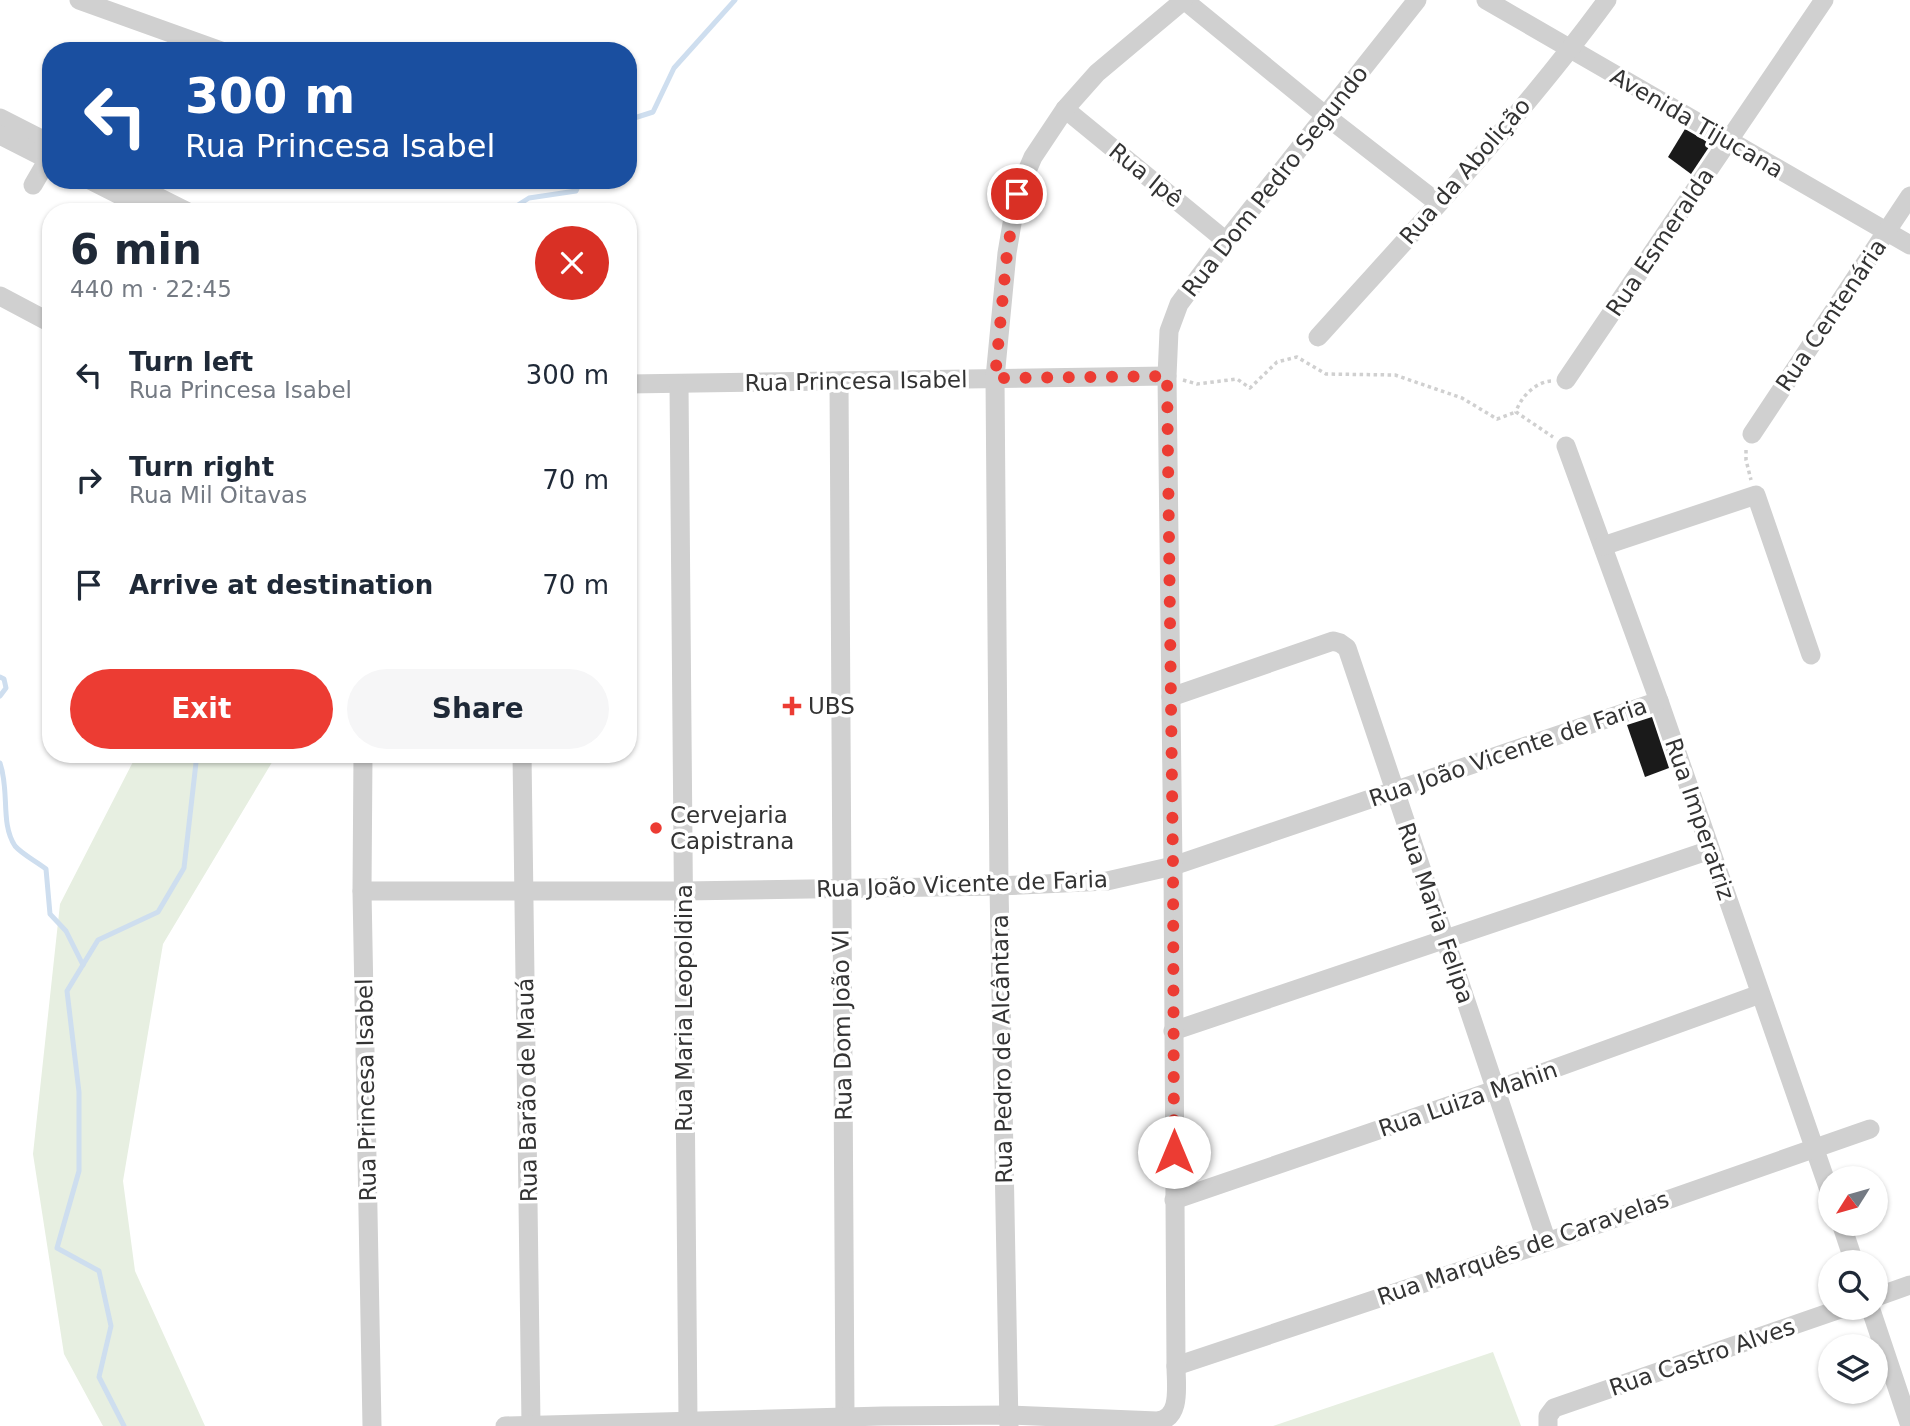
<!DOCTYPE html>
<html lang="en">
<head>
<meta charset="utf-8">
<style>
  body { margin:0; font-family:"DejaVu Sans",sans-serif; background:#f6f6f7; color:#1f2937; height:100vh; display:flex; flex-direction:column; font-size:26px; white-space:nowrap }
  * { box-sizing:border-box; margin:0 }
  p { font-size:23px; color:#747a83 }
  .icon { flex:none; width:38px; height:38px; fill:none; stroke:currentColor; stroke-width:2; stroke-linecap:round; stroke-linejoin:round }
  .map { position:relative; flex:1; overflow:hidden }
  .side { position:absolute; left:42px; top:203px; width:595px; height:560px; display:flex; flex-direction:column; background:#fff; border-radius:28px; box-shadow:0 2px 5px #0004 }
  .side>* { flex:none }
  .top-card { position:absolute; left:42px; top:42px; width:595px; height:147px; border-radius:28px; box-shadow:0 2px 5px #0004; background:#1a4fa0; color:#fff; overflow:hidden }
  .needle { width:46px; rotate:233deg }
  .buttons { position:absolute; left:1818px; top:1166px; display:grid; gap:14px }
  .buttons a { display:grid; place-items:center; width:70px; height:70px; border-radius:50%; background:#fff; box-shadow:0 2px 5px #0004; font-size:35px }
  .pin { position:absolute; display:grid; place-items:center; width:60px; height:60px; color:#fff; margin:-30px; border:4px solid #fff; border-radius:50%; box-shadow:0 2px 7px #0007 }
  .me { position:absolute; width:77px; margin:-38px; rotate:0deg; stroke-linejoin:round; filter:drop-shadow(0 0 5px #0008) }
  .turn { display:flex; align-items:center; gap:24px; height:147px; padding:0 28px; font-size:32px }
  .turn .icon { width:91px; height:91px; stroke-width:2.5 }
  .turn b { display:block; font-size:49px; line-height:60px }
  .round { display:grid; place-items:center; flex:none; width:74px; height:74px; border-radius:37px; background:#f6f6f7 }
  .summary { display:flex; align-items:center; justify-content:space-between; height:119px; padding:0 28px }
  h1 { font-size:42px; font-weight:700; line-height:52px }
  .action { display:flex; gap:14px; margin-top:auto; padding:14px 28px }
  .action a { flex:1; height:80px; border-radius:42px; background:#ec3c33; color:#fff; font-size:28px; font-weight:700; line-height:80px; text-align:center }
  .action a+a { background:#f6f6f7; color:#1f2937 }
  ul { padding:0; list-style:none }
  li { display:flex; align-items:center; gap:21px; height:105px; padding:0 28px }
  li div { flex:1 }
  li b { display:block; font-size:26px }
  li em { font-style:normal }
  .map>svg:first-child { display:block }
  .green { fill:#e7efe1 }
  .lines { fill:none; stroke-linecap:round; stroke-linejoin:round }
  .stream { stroke:#cedeef; stroke-width:5 }
  .building { fill:#1a1a1a }
  .path { stroke:#d0d0d0; stroke-width:3.5; stroke-dasharray:3.5 3.5; stroke-linecap:butt }
  .minor { stroke:#d0d0d0; stroke-width:19 }
  .route { stroke:#ec3c33; stroke-width:12; stroke-dasharray:0 21.6 }
  .poi-dot { fill:#ec3c33; stroke:#fff; stroke-width:2.5 }
  .labels { text-anchor:middle; dominant-baseline:central; stroke-width:7; stroke-linejoin:round; paint-order:stroke }
  .street-label { font-size:23px; fill:#333; stroke:#fff }
  .poi-label { font-size:23px; fill:#333; stroke:#fff; text-anchor:start }
</style>
</head>
<body>
<div class="map">
<svg width="1910" height="1426" viewBox="0 0 1910 1426">
  <rect width="100%" height="100%" fill="#fff"/>
  <g class="green">
    <polygon points="137,754 277,754 163,944 123,1181 135,1271 205,1426 103,1426 64,1354 33,1154 60,904"/>
    <polygon points="1493,1352 1521,1426 1273,1426"/>
  </g>
  <g class="lines">
    <g class="stream">
      <polyline points="628,120 653,112 674,68 735,0"/>
      <polyline points="507,212 529,198 576,191 581,180"/>
      <polyline points="0,677 4,679 6,688 0,696"/>
      <path d="M0,763C10,792 0,823 15,846C23,855 36,861 46,869L50,914L66,931L83,965"/>
      <polyline points="124,1426 99,1377 111,1326 99,1271 57,1248 79,1171 79,1092 67,991 98,940 158,912 184,868 197,754"/>
    </g>
  </g>
  <g class="building">
    <polygon points="1685,129 1711,144 1691,174 1668,157"/>
    <polygon points="1652,717 1669,768 1645,777 1627,725"/>
  </g>
  <g class="lines">
    <g class="path">
      <polyline points="1183,380 1197,384 1237,379 1250,388 1277,362 1297,357 1326,374 1395,375 1462,398 1497,419 1516,412"/>
      <path d="M1551,381C1535,382 1520,398 1516,412L1553,437"/>
      <polyline points="1746,450 1746,460 1751,480"/>
    </g>
    <g class="minor">
      <polyline points="79,0 221,51"/>
      <polyline points="1184,0 1326,116 1438,203"/>
      <polyline points="1486,0 1910,245"/>
      <polyline points="1065,109 1226,241"/>
      <polyline points="0,118 51,144"/>
      <polyline points="0,135 51,161"/>
      <polyline points="90,180 153,212"/>
      <polyline points="124,180 188,212"/>
      <polyline points="33,185 51,154"/>
      <polyline points="0,296 51,323"/>
      <path d="M1318,337C1417,227 1520,119 1607,0"/>
      <polyline points="1566,380 1824,0"/>
      <polyline points="839,381 845,1417"/>
      <polyline points="628,384 1167,376"/>
      <polyline points="679,384 688,1421"/>
      <polyline points="1752,434 1910,196"/>
      <polyline points="1566,446 1659,701 1830,1193"/>
      <polyline points="1603,546 1756,495 1811,655"/>
      <polyline points="1171,697 1333,641 1340,643 1347,648 1547,1242"/>
      <polyline points="363,754 362,891 372,1426"/>
      <polyline points="522,754 531,1425"/>
      <polyline points="362,891 684,891 999,886 1107,881 1173,866 1659,701"/>
      <polyline points="1173,1031 1710,850"/>
      <polyline points="1174,1200 1495,1090 1760,994"/>
      <polyline points="1841,1223 1854,1262"/>
      <polyline points="1876,1297 1910,1285"/>
      <polyline points="1870,1307 1910,1426"/>
      <polyline points="1176,1366 1547,1242 1870,1129"/>
      <path d="M505,1426L883,1416L1009,1415L1157,1421C1182,1419 1176,1385 1176,1366L1173,866L1167,376L1169,331L1179,304L1226,241L1417,0"/>
      <polyline points="1009,1426 999,886 995,378 1007,253 1017,194 1033,157 1065,109 1097,73 1184,0"/>
      <polyline points="1548,1426 1548,1416 1554,1408 1846,1307"/>
    </g>
  </g>
  <g class="lines">
    <polyline class="route" points="1017,194 1007,253 995,378 1167,376 1173,866 1174,1152"/>
  </g>
  <g class="poi-dot">
    <path d="M788.5 695.5h7v7h7v7h-7v7h-7v-7h-7v-7h7z"/>
    <circle cx="656" cy="828" r="7"/>
  </g>
  <g class="labels">
    <g class="street-label">
      <text transform="translate(1697 123) rotate(30)">Avenida Tijucana</text>
      <text transform="translate(1465 171) rotate(-49)">Rua da Abolição</text>
      <text transform="translate(1146 175) rotate(39)">Rua Ipê</text>
      <text transform="translate(1275 181) rotate(-52)">Rua Dom Pedro Segundo</text>
      <text transform="translate(1660 242) rotate(-56)">Rua Esmeralda</text>
      <text transform="translate(1831 315) rotate(-56)">Rua Centenária</text>
      <text transform="translate(856 381) rotate(-1)">Rua Princesa Isabel</text>
      <text transform="translate(1508 752) rotate(-19)">Rua João Vicente de Faria</text>
      <text transform="translate(1700 819) rotate(71)">Rua Imperatriz</text>
      <text transform="translate(962 884) rotate(-2)">Rua João Vicente de Faria</text>
      <text transform="translate(1436 913) rotate(71)">Rua Maria Felipa</text>
      <text transform="translate(684 1008) rotate(-90)">Rua Maria Leopoldina</text>
      <text transform="translate(842 1025) rotate(-91)">Rua Dom João VI</text>
      <text transform="translate(1002 1049) rotate(-91)">Rua Pedro de Alcântara</text>
      <text transform="translate(366 1090) rotate(-91)">Rua Princesa Isabel</text>
      <text transform="translate(527 1090) rotate(-91)">Rua Barão de Mauá</text>
      <text transform="translate(1468 1099) rotate(-19)">Rua Luiza Mahin</text>
      <text transform="translate(1523 1248) rotate(-19)">Rua Marquês de Caravelas</text>
      <text transform="translate(1702 1357) rotate(-19)">Rua Castro Alves</text>
    </g>
    <g class="poi-label">
      <text x="808" y="706">UBS</text>
      <text x="670" y="815">Cervejaria<tspan x="670" dy="26">Capistrana</tspan></text>
    </g>
  </g>
</svg>
<div class="buttons">
<a><svg class="needle" viewBox="-14 -14 28 28"><path d="M0-13l5 13h-10z" fill="#e53935"/><path d="M0 13l5-13h-10z" fill="#747a83"/></svg></a>
<a><svg class="icon" aria-label="search" viewBox="0 0 24 24"><circle cx="10" cy="10" r="6"/><path d="M15 15l6 6"/></svg></a>
<a><svg class="icon" aria-label="layers" viewBox="0 0 24 24"><path d="M12 4l9 5-9 5-9-5zM3 14l9 5 9-5"/></svg></a>
</div>
<div class="pin" style="left:1017px;top:194px;background:#d93025"><svg class="icon" aria-label="arrive" viewBox="0 0 24 24"><path d="M6 21V4h12l-3 4 3 4H6"/></svg></div>
<svg class="me" style="left:1174px;top:1152px" viewBox="-20 -20 40 40"><circle r="19" fill="#fff"/><path d="M0-13L10 11 0 6-10 11z" fill="#ec3c33"/></svg>
<div class="top-card">
<div class="turn"><svg class="icon" aria-label="left" viewBox="0 0 24 24"><path d="M17 20v-9H6M10 6l-5 5 5 5"/></svg><div><b>300 m</b>Rua Princesa Isabel</div></div>
</div>
<section class="side">
<div class="summary"><div><h1>6 min</h1><p>440 m · 22:45</p></div><a class="round" style="background:#d93025;color:#fff"><svg class="icon" aria-label="close" viewBox="0 0 24 24"><path d="M6 6l12 12M18 6L6 18"/></svg></a></div>
<ul>
<li><svg class="icon" aria-label="left" viewBox="0 0 24 24"><path d="M17 20v-9H6M10 6l-5 5 5 5"/></svg><div><b>Turn left</b><p>Rua Princesa Isabel</p></div><em>300 m</em></li>
<li><svg class="icon" aria-label="right" viewBox="0 0 24 24"><path d="M7 20v-9h11M14 6l5 5-5 5"/></svg><div><b>Turn right</b><p>Rua Mil Oitavas</p></div><em>70 m</em></li>
<li><svg class="icon" aria-label="arrive" viewBox="0 0 24 24"><path d="M6 21V4h12l-3 4 3 4H6"/></svg><div><b>Arrive at destination</b></div><em>70 m</em></li>
</ul>
<div class="action"><a>Exit</a><a>Share</a></div>
</section>
</div>
</body>
</html>
